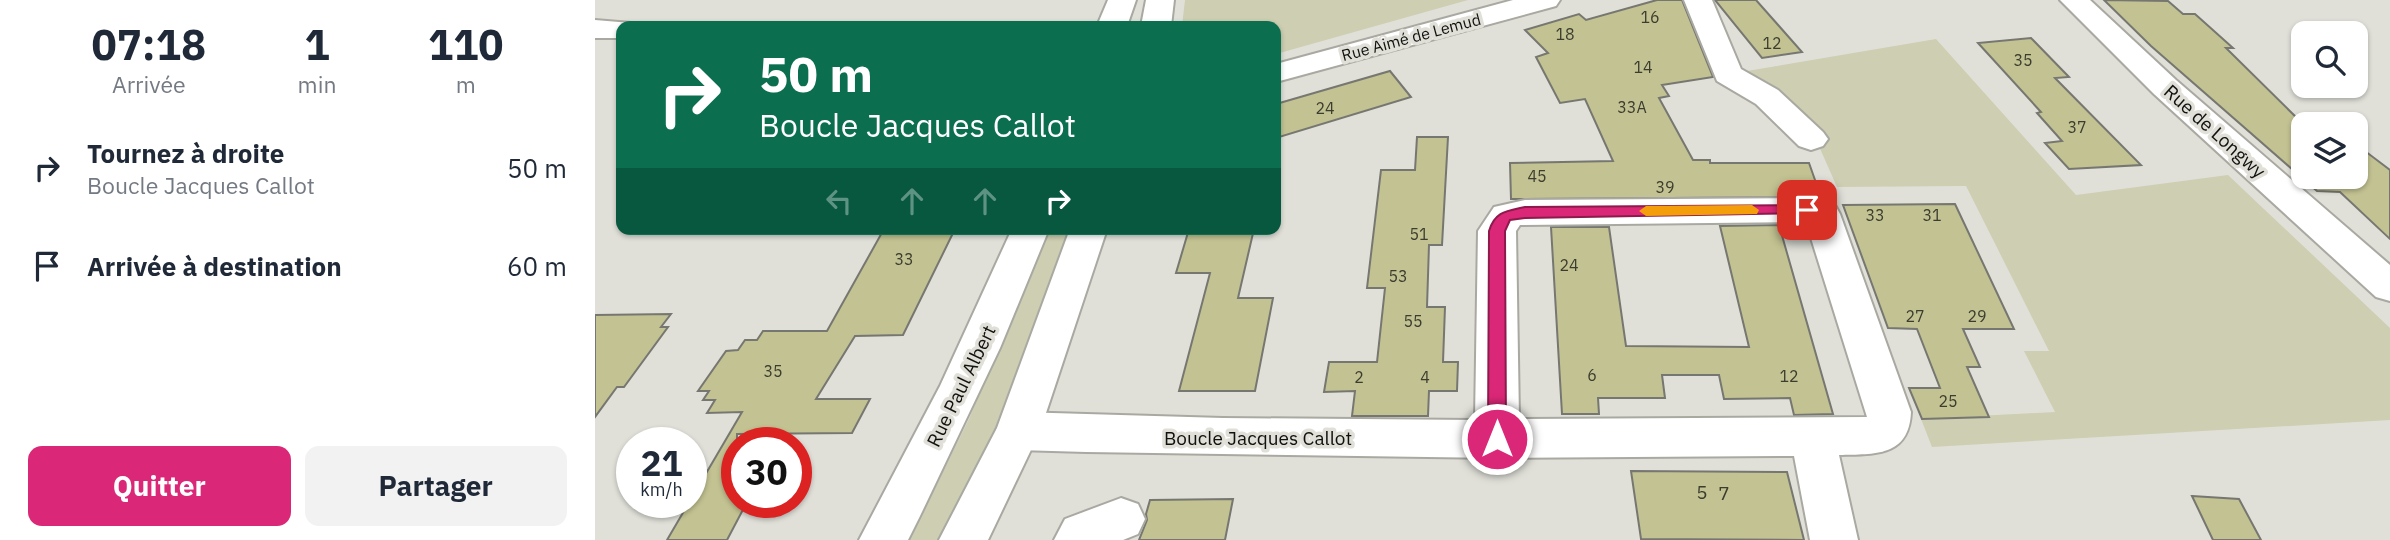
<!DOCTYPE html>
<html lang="fr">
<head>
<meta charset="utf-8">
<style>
  body { margin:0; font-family:"IBM Plex Sans",sans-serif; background:#f2f2f3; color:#1f2937; height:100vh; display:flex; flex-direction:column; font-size:26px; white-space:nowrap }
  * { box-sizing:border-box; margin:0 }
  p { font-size:23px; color:#747a83 }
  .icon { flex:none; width:38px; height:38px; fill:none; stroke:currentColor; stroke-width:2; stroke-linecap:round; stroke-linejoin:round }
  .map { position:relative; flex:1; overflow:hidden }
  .panel { display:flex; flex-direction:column; background:#fff; width:595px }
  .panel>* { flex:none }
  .top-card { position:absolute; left:21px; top:21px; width:665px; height:214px; border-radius:14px; box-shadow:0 2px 5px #0004; background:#0b6e4f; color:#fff; overflow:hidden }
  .tools { position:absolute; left:1696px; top:21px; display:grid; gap:14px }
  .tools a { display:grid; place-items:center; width:77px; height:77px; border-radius:14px; background:#fff; box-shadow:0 2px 5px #0004; font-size:35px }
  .speed { position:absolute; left:21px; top:427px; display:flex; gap:14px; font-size:35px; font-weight:700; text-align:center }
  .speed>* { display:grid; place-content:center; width:91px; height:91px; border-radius:50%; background:#fff; box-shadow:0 2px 5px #0004; line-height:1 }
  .speed small { font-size:18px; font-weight:400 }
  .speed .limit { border:10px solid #d22; background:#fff; color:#111 }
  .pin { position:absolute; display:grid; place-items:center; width:60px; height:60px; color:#fff; margin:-30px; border-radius:14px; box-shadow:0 4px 10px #0006 }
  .me { position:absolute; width:77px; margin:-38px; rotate:0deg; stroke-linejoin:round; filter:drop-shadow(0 0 5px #0008) }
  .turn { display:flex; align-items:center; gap:24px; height:147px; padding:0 28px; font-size:32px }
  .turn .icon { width:91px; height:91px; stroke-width:2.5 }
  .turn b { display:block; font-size:49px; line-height:60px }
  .lanes { display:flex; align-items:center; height:66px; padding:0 28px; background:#0003; justify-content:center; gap:35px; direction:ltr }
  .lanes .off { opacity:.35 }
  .eta { display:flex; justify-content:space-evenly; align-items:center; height:119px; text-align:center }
  .eta b { font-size:42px; font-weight:700; line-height:49px }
  .cta { display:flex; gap:14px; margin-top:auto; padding:14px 28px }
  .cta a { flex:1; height:80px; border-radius:14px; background:#db2777; color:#fff; font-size:28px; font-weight:700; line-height:80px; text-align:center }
  .cta a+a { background:#f2f2f3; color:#1f2937 }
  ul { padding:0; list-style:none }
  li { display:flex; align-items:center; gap:21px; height:98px; padding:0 28px }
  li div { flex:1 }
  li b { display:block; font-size:26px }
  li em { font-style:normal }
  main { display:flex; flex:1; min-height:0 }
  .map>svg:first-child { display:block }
  .green { fill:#ceceb2 }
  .building { fill:#c2c292; stroke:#777771; stroke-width:2 }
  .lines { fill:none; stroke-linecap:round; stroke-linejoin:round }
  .minor-casing { stroke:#a9a9a2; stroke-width:4 }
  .major-casing { stroke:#a9a9a2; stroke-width:4 }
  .minor { fill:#fff; fill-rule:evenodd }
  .major { fill:#fff; fill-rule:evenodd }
  .route { fill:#db2777; stroke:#8e194d; stroke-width:2 }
  .slow { fill:#f59e0b }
  .labels { text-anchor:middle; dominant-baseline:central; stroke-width:7; stroke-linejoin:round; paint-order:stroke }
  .number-label { font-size:16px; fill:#3d3d2f }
  .far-street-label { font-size:16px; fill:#11110e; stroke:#e0e0d9 }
  .street-label { font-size:19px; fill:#11110e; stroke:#e0e0d9 }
  .near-number-label { font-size:19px; fill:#3d3d2f }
</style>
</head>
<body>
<main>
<section class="panel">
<div class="eta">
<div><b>07:18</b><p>Arrivée</p></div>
<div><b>1</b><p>min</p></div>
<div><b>110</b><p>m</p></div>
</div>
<ul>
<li><svg class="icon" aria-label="right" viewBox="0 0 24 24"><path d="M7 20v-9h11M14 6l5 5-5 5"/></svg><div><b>Tournez à droite</b><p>Boucle Jacques Callot</p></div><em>50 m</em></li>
<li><svg class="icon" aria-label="arrive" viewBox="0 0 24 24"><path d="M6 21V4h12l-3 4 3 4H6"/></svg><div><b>Arrivée à destination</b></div><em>60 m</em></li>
</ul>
<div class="cta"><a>Quitter</a><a>Partager</a></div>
</section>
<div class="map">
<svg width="1795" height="540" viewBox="0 0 1795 540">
  <rect width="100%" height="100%" fill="#e0e0d9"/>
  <g class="green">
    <polygon points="590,0 873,0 681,54 681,26 587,26"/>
    <polygon points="1341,39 1481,195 1633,175 1795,328 1795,420 1337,447 1326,419 1460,412 1429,351 1454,351 1371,186 1242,187 1219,135 1146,72"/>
    <polygon points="451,229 475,229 395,442 348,540 314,540 374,419"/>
  </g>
  <g class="building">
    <polygon points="1062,0 1087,0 1118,77 1067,85 1074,96 1064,98 1098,160 1115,160 1115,163 1214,163 1226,197 916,199 915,163 1018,161 990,99 965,103 941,57 953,53 930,30 984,14 991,20"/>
    <polygon points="1120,0 1161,0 1207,52 1167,58"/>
    <polygon points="1509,0 1573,1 1588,14 1600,14 1638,48 1631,48 1708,124 1708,177 1760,177 1760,150 1766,148 1795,170 1795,239 1745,192 1722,191 1556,46"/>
    <polygon points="1436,38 1474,77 1460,78 1546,165 1474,169 1450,143 1467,141 1442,113 1446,112 1383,43"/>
    <polygon points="795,71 816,97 681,138 681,104"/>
    <polygon points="822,137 853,137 847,245 834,245 832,307 850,307 848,362 863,362 862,391 834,391 833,416 757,416 760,391 729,392 734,362 782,362 790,288 772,288 786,170 820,170"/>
    <polygon points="1360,204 1419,329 1368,329 1385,367 1372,367 1394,417 1327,419 1314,388 1345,388 1322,329 1293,328 1248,205"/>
    <polygon points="1184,225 1238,414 1199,415 1195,398 1129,399 1124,375 1067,375 1070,398 1003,398 1004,414 967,414 956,227 1014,227 1031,346 1154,347 1125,226"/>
    <polygon points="289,229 360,229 308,335 260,336 221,399 275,399 257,433 142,434 142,502 152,502 132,540 72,540 147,412 112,413 120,400 108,400 114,391 103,391 131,351 143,350 150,340 162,340 168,331 232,331"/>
    <polygon points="594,229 659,229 643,298 678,298 660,391 584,391 615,273 581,273"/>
    <polygon points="76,314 66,327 73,327 29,387 22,387 0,417 0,315"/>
    <polygon points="1036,471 1192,472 1209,540 1046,539"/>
    <polygon points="1597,496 1644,499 1666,540 1618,540"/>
    <polygon points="638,499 630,540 544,540 552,520 551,514 555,500"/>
  </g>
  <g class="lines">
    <g class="minor-casing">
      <g id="minor">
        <polygon points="918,0 965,0 961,6 681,82 681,64"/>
        <polygon points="1089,0 1117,0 1146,69 1183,90 1228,132 1233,139 1228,146 1216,150 1204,146 1161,104 1122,81"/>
        <polygon points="1465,0 1495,0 1581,80 1795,265 1795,301 1781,297 1559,94"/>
        <polygon points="0,20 36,23 39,26 26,26 26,38 0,38"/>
        <path d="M1212,198L1240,205L1245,214L1316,412C1314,457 1280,454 1244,455L1263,540H1215L1199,456L902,458L491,452L423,450L407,444L401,431L407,418L423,412L628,418L880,420L883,231L899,207L930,200ZM1211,222L1272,417L924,419L921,231L925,225Z"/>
        <polygon points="526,498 543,504 550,519 543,534 528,540 459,540 470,519"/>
      </g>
    </g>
    <g class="major-casing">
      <g id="major">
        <polygon points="513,0 541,0 532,26 502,26"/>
        <polygon points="551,0 579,0 576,26 546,26"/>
        <polygon points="417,229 454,229 405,348 325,516 313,540 264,540 345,386"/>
        <polygon points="475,229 512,229 445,431 393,540 344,540 402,428"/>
      </g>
    </g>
    <use href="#minor" class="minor"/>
    <use href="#major" class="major"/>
  </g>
  <path class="route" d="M1212,205L1217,206L1219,210L1217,213L930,218L915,220L910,231L911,439L909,444L902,446L896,444L893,439L894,231C900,211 912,211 930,207Z"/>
  <polygon class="slow" points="1157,205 1164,210 1162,214 1051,216 1044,211 1051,206"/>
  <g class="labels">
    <g class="number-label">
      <text x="1055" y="17">16</text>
      <text x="970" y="34">18</text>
      <text x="1177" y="43">12</text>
      <text x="1428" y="60">35</text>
      <text x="1048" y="67">14</text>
      <text x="1037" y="107">33A</text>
      <text x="730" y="108">24</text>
      <text x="1482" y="127">37</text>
      <text x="942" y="176">45</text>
      <text x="1070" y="187">39</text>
      <text x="1280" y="215">33</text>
      <text x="1337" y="215">31</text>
      <text x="824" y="234">51</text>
      <text x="309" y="259">33</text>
      <text x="974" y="265">24</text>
      <text x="803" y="276">53</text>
      <text x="1320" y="316">27</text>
      <text x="1382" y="316">29</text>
      <text x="818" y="321">55</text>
      <text x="178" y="371">35</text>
      <text x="997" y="375">6</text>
      <text x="1194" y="376">12</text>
      <text x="764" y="377">2</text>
      <text x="830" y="377">4</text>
      <text x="1353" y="401">25</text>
    </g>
    <g class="far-street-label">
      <text transform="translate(816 37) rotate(-15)">Rue Aimé de Lemud</text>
    </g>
    <g class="street-label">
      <text transform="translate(1620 131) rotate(42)">Rue de Longwy</text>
      <text transform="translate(366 386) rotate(-64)">Rue Paul Albert</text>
      <text x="663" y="438">Boucle Jacques Callot</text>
    </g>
    <g class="near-number-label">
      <text x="1107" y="492">5</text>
      <text x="1129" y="493">7</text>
    </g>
  </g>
</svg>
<div class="tools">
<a><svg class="icon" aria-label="search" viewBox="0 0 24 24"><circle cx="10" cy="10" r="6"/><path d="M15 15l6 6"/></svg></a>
<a><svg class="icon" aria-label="layers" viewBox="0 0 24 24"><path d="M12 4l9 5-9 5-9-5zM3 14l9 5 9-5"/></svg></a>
</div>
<div class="speed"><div>21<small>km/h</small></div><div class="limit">30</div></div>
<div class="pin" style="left:1212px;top:210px;background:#d93025"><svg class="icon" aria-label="arrive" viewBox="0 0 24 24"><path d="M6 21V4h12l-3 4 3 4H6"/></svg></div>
<svg class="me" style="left:902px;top:439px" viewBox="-20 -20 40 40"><circle r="17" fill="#db2777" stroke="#fff" stroke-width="3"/><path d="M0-11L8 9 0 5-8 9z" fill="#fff"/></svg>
<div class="top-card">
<div class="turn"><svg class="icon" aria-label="right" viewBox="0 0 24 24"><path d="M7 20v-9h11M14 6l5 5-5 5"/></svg><div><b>50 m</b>Boucle Jacques Callot</div></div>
<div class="lanes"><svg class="icon off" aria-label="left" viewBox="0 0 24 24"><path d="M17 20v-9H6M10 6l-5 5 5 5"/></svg><svg class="icon off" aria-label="ahead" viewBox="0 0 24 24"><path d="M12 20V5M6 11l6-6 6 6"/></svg><svg class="icon off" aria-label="ahead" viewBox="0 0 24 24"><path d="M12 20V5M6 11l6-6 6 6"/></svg><svg class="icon" aria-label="right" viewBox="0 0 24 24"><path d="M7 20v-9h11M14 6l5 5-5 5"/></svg></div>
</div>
</div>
</main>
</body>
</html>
